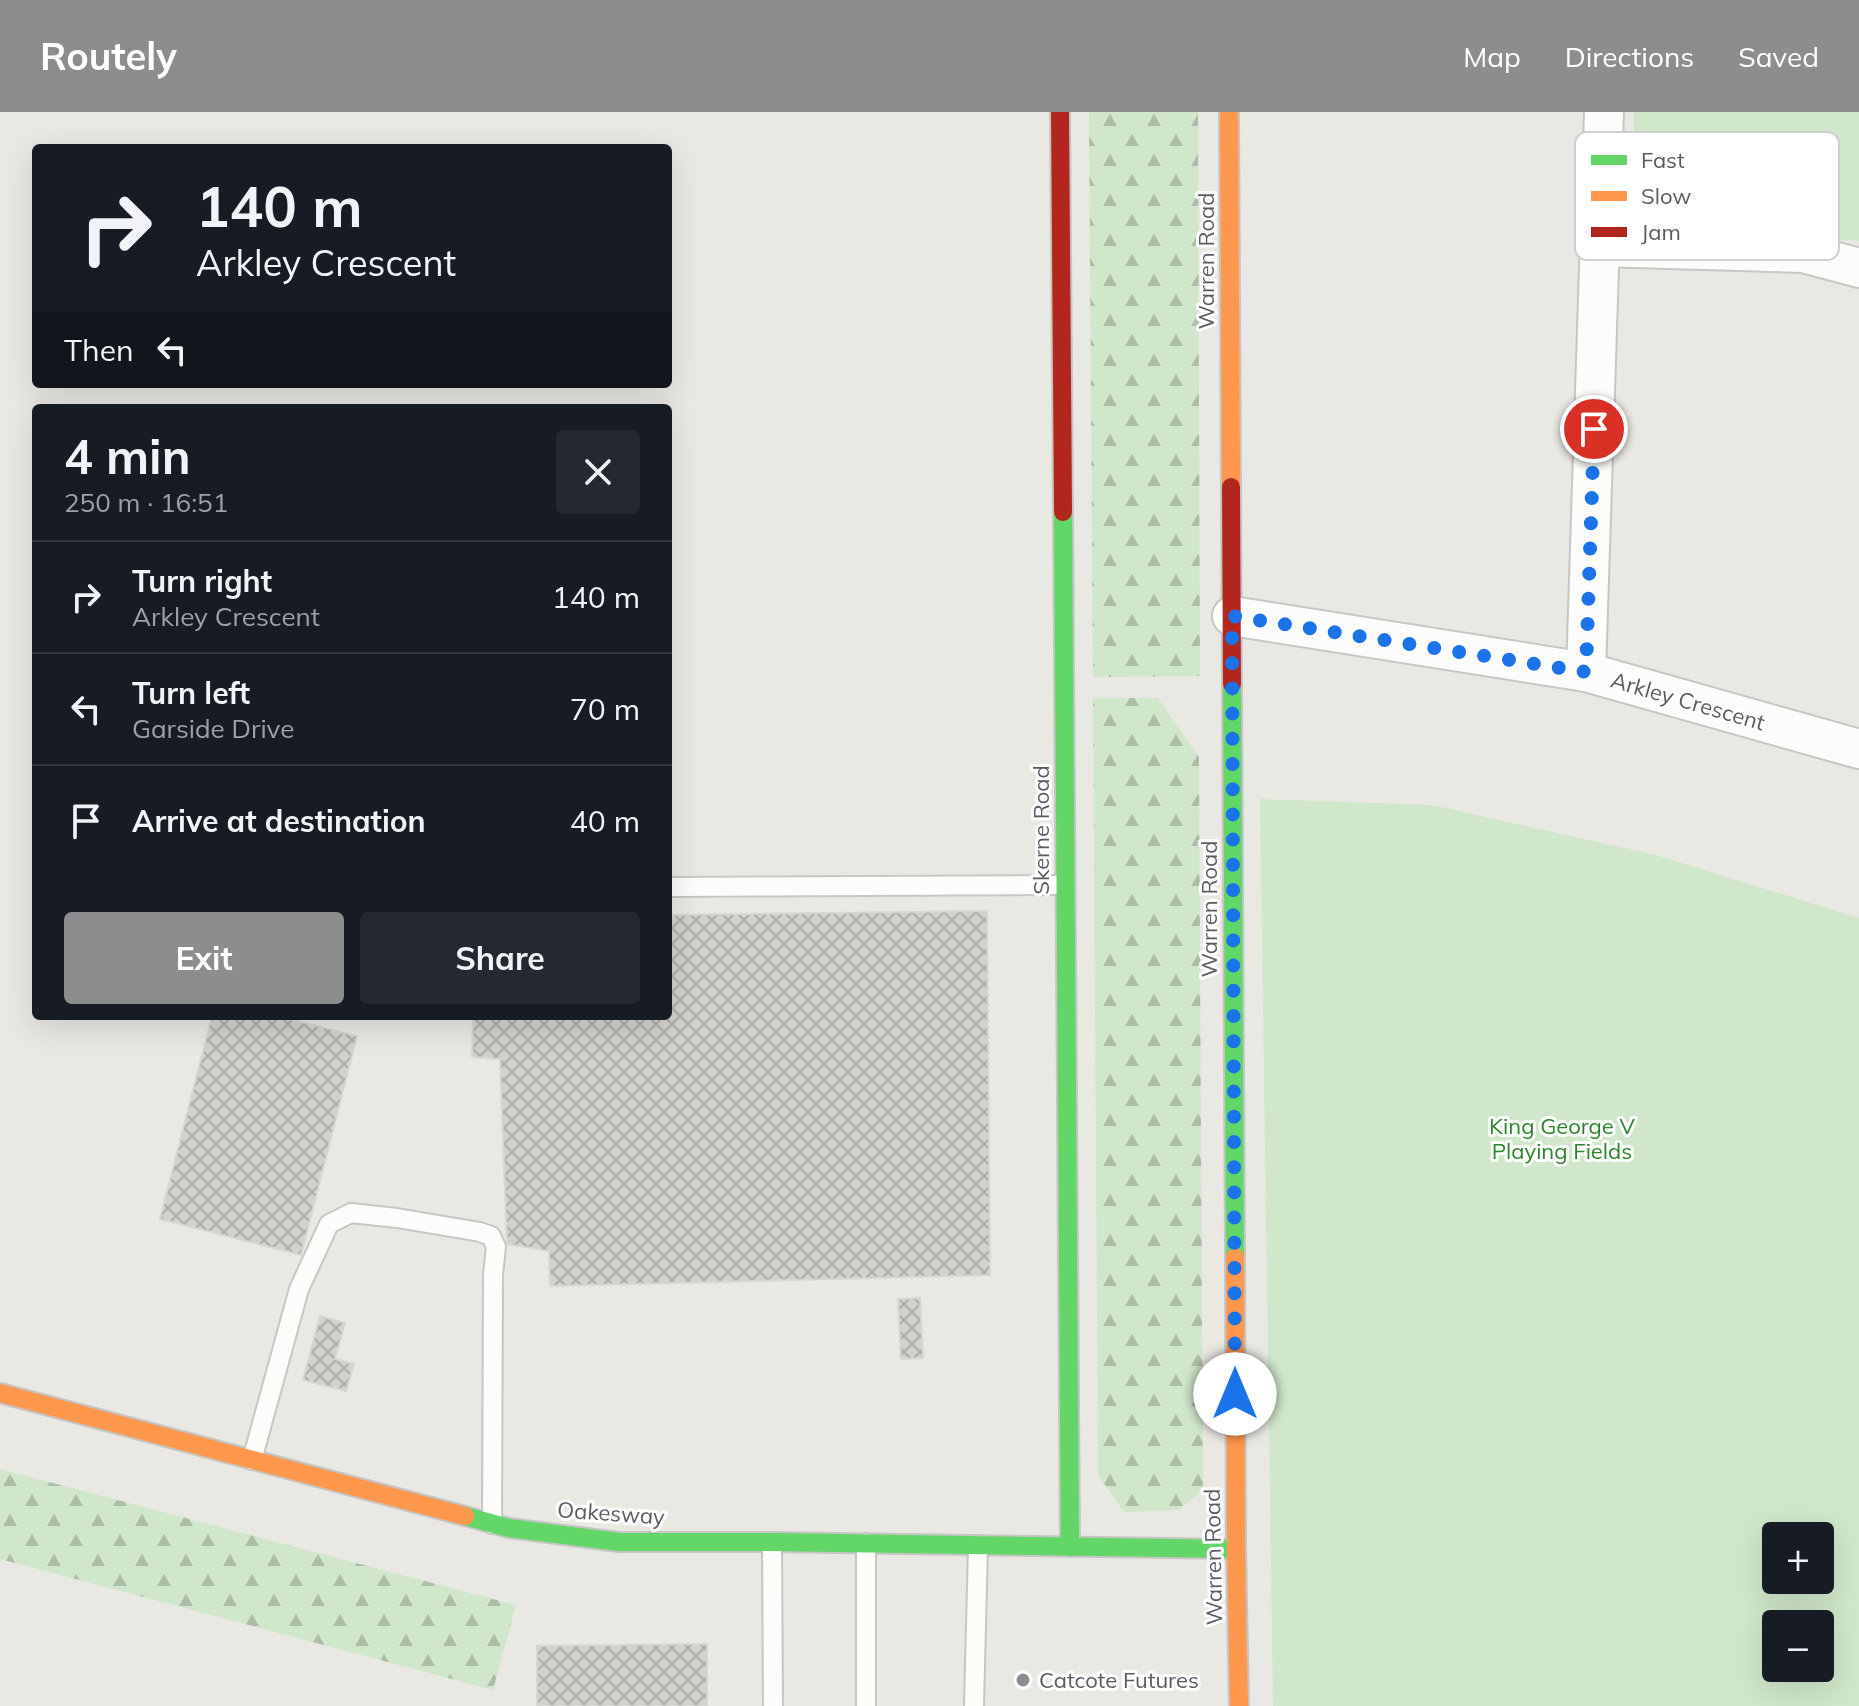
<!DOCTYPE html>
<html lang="en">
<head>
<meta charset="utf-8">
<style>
  body { margin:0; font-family:Mulish,sans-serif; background:#242831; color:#f1f3f6; height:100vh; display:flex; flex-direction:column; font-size:30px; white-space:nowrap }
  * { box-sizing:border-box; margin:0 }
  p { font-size:26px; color:#9ea1a6 }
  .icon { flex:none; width:44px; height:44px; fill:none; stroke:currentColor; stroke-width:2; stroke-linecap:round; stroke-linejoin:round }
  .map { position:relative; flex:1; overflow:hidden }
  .sheet { position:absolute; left:32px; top:292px; width:640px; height:616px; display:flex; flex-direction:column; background:#171b24; border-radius:8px; box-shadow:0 8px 32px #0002 }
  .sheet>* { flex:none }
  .hud { position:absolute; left:32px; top:32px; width:640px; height:244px; border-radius:8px; box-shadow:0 8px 32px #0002; background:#171b24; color:#f1f3f6; overflow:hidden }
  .controls { position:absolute; left:1762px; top:1410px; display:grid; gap:16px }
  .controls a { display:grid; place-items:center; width:72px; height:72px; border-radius:8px; background:#171b24; box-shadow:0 8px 32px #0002; font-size:40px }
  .pin { position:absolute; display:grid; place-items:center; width:68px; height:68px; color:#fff; margin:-34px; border:4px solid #fff; border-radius:50%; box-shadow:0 2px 8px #0007 }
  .me { position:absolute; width:88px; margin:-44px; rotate:0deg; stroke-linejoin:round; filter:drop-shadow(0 0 6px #0008) }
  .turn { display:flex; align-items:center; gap:28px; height:168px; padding:0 32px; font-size:36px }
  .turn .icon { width:104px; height:104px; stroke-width:2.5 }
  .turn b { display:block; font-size:56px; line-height:68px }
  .then { display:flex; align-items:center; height:76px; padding:0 32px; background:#0003; gap:16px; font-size:30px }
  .round { display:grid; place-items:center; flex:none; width:84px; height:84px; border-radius:8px; background:#242831 }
  .summary { display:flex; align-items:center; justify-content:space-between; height:136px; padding:0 32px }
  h1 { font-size:48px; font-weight:700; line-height:60px }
  .cta { display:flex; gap:16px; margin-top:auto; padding:16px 32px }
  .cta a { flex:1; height:92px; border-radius:8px; background:#8b8d8e; color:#fff; font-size:32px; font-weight:700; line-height:92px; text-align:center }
  .cta a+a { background:#242831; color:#f1f3f6 }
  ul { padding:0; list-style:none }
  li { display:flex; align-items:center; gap:24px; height:112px; padding:0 32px; border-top:2px solid #363941 }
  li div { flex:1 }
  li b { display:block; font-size:30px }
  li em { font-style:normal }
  header { display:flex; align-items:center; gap:48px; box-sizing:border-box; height:112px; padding:0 40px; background:#8b8d8e; color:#fff }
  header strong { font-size:38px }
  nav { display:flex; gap:44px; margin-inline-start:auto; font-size:28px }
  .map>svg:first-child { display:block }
  .green { fill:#d0e7cb; fill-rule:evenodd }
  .forest { fill:url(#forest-firs) }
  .building { fill:url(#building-cross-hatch); stroke:#d8d6d1; stroke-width:2 }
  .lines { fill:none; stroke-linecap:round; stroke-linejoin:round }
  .lane-casing { stroke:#c6c6c4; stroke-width:22 }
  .street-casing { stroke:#c6c6c4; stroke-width:42 }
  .fast-casing { stroke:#c5c6c4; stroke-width:22 }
  .slow-casing { stroke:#c5c6c4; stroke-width:22 }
  .jam-casing { stroke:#c5c6c4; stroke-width:22 }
  .lane { stroke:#fcfcfb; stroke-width:18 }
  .street { stroke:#fcfcfb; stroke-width:38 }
  .fast { stroke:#63d668; stroke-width:18 }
  .slow { stroke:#ff974d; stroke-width:18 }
  .jam { stroke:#b3261e; stroke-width:18 }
  .route { stroke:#1a73e8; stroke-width:14; stroke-dasharray:0 25.2 }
  .poi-dot { fill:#8b8d8e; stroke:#fff; stroke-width:3 }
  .labels { text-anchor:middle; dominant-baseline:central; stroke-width:6; stroke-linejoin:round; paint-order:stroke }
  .street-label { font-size:22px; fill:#585c61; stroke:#fff }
  .park-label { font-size:22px; fill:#2d842d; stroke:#fff }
  .poi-label { font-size:22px; fill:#585c61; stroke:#fff; text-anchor:start }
  .key { fill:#fff; stroke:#cdced0; stroke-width:2 }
  .key-label { font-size:22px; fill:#585c61 }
</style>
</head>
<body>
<header>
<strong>Routely</strong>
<nav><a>Map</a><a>Directions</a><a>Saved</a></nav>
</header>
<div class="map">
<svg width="1859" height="1594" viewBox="0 0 1859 1594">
  <defs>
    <pattern id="forest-firs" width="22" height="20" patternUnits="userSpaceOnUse" patternTransform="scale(2)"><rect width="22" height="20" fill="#d0e7cb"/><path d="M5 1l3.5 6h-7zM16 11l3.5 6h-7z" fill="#acbea8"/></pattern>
    <pattern id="building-cross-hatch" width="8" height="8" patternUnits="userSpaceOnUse" patternTransform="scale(2)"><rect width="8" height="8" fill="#d2d1cd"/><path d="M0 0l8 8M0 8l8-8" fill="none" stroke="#adadaa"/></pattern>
  </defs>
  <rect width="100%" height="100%" fill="#eae8e2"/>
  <g class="green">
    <polygon points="1634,0 1859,0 1859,129 1634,109"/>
    <path d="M1260,687L1432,693L1656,743L1859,806V1594H1273ZM1776,1424H1820V1468H1776ZM1776,1512H1820V1556H1776Z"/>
  </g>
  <g class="forest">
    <polygon points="1089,0 1198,0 1200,564 1093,565"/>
    <polygon points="1093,586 1158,586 1199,645 1203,1377 1179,1398 1124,1400 1098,1363"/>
    <polygon points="0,1357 516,1493 493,1578 0,1447"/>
  </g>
  <g class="building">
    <polygon points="987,799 990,1163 550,1174 549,1139 507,1132 500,947 472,945 473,904 668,904 668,803"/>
    <polygon points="212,904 277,904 357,924 301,1143 160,1107"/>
    <polygon points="920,1186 923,1246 901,1247 898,1187"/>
    <polygon points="320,1204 345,1211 335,1247 354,1252 346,1279 303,1268"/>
    <polygon points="707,1532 707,1594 537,1594 537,1534"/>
  </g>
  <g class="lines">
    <g class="lane-casing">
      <g id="lane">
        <polyline points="668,775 1065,773"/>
        <polyline points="252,1348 299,1177 329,1112 351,1101 397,1106 480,1120 491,1124 496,1135 493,1162 492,1412"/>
        <polyline points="772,1430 773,1594"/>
        <polyline points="866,1594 866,1431"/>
        <polyline points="974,1594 978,1433"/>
      </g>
    </g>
    <g class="street-casing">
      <g id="street">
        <polyline points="1600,135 1803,141 1859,156"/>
        <polyline points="1232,504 1586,560 1859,637"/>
        <polyline points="1586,560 1604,0"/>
      </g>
    </g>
    <g class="fast-casing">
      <g id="fast">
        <polyline points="1063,400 1070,1435"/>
        <polyline points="1232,572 1235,1145"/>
        <polyline points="465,1404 509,1416 619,1430 772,1430 1236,1437"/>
      </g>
    </g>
    <g class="slow-casing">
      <g id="slow">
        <polyline points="1229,0 1231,375"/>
        <polyline points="1235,1145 1236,1437 1239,1594"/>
        <polyline points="0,1281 465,1404"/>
      </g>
    </g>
    <g class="jam-casing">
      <g id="jam">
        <polyline points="1060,0 1063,400"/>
        <polyline points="1231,375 1232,572"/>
      </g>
    </g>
    <use href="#lane" class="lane"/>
    <use href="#street" class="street"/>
    <use href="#fast" class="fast"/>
    <use href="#slow" class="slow"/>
    <use href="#jam" class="jam"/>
  </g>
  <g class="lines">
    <polyline class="route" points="1235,1282 1232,504 1586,560 1594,317"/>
  </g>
  <circle class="poi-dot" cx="1023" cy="1568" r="8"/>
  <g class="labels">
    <g class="street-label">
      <text transform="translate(1206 149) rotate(-90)">Warren Road</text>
      <text transform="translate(1688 589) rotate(16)">Arkley Crescent</text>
      <text transform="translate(1041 718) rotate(-90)">Skerne Road</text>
      <text transform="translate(1209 797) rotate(-90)">Warren Road</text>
      <text transform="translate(611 1401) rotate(4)">Oakesway</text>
      <text transform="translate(1213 1445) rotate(-91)">Warren Road</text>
    </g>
    <g class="park-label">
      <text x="1562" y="1014">King George V<tspan x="1562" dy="25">Playing Fields</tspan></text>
    </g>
    <g class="poi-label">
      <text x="1039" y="1568">Catcote Futures</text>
    </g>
  </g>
  <rect x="1575" y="20" width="264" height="128" rx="12" class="key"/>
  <rect x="1591" y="43" width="36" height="10" fill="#63d668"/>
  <rect x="1591" y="79" width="36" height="10" fill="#ff974d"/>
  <rect x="1591" y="115" width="36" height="10" fill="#b3261e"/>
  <g class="key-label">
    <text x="1641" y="56">Fast</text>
    <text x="1641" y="92">Slow</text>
    <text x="1641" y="128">Jam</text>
  </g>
</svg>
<div class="controls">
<a>+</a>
<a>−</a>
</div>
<div class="pin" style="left:1594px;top:317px;background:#d93025"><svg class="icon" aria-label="arrive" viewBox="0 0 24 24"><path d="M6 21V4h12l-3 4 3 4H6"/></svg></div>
<svg class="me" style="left:1235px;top:1282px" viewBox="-20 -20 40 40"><circle r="19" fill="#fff"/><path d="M0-13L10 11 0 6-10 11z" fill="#1a73e8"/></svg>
<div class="hud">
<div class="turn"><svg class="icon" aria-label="right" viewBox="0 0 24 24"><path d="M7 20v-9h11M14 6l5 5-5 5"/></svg><div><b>140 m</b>Arkley Crescent</div></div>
<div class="then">Then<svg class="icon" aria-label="left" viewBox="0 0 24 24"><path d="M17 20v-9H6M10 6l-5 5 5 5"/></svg></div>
</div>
<section class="sheet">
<div class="summary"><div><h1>4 min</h1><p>250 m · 16:51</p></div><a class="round"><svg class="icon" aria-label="close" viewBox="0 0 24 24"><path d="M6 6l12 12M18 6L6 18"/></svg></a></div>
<ul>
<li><svg class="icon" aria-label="right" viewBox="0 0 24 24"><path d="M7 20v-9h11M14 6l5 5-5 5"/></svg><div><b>Turn right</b><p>Arkley Crescent</p></div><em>140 m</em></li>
<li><svg class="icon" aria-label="left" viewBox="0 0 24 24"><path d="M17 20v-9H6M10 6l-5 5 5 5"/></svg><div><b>Turn left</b><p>Garside Drive</p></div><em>70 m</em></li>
<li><svg class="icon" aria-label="arrive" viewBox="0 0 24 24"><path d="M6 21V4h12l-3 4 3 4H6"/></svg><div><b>Arrive at destination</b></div><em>40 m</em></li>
</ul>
<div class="cta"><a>Exit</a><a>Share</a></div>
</section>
</div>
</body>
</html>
